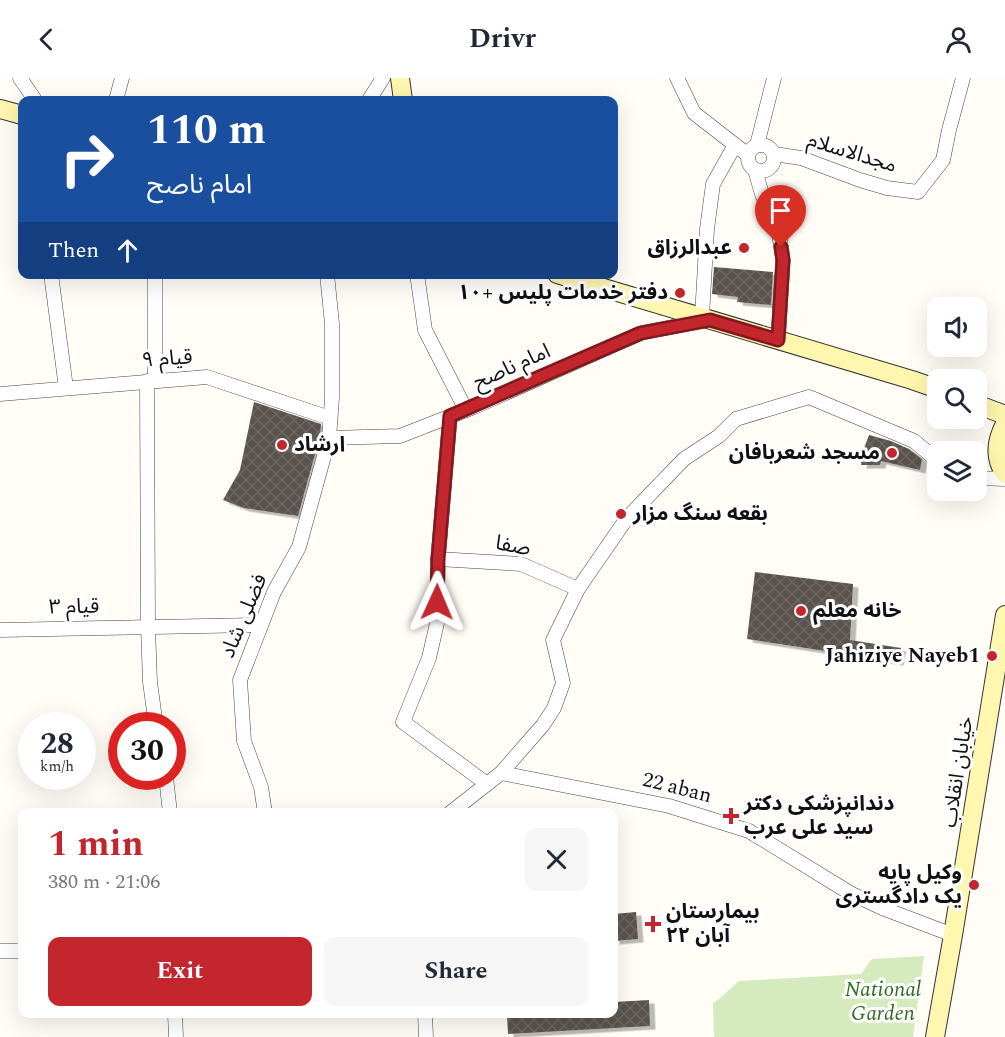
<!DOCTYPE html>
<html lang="en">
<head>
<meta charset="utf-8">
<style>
  body { margin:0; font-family:Spectral,"Noto Sans Arabic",serif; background:#f6f6f7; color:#1f2937; height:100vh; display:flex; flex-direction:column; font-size:22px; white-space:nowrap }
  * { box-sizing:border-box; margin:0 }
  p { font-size:20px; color:#747a83 }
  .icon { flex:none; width:33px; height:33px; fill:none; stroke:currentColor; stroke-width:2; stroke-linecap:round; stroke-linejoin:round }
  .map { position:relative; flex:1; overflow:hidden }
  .side { position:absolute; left:18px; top:730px; width:600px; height:210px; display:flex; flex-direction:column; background:#fff; border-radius:12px; box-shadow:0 6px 24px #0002 }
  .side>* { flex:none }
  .top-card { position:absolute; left:18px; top:18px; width:600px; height:183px; border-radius:12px; box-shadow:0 6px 24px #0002; background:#1a4fa0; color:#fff; overflow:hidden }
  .buttons { position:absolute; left:927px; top:219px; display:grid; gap:12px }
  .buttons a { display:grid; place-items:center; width:60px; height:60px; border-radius:12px; background:#fff; box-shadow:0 6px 24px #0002; font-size:30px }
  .speed { position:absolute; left:18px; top:634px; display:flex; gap:12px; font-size:30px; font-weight:700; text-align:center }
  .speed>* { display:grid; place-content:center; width:78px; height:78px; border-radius:50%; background:#fff; box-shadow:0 6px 24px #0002; line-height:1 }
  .speed small { font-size:15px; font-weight:400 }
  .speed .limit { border:9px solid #d22; background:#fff; color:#111 }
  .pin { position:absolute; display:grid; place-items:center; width:51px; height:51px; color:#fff; margin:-62px -26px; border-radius:50% 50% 50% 0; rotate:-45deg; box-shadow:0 0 6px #0007 }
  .pin .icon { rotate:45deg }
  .me { position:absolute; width:66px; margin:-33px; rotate:1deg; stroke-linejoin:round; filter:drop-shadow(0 0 4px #0008) }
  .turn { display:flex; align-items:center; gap:21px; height:126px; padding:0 30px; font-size:27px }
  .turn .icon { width:78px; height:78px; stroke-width:2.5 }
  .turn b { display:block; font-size:42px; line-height:51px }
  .then { display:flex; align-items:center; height:57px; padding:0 30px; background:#0003; gap:12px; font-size:22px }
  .round { display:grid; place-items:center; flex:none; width:63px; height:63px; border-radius:12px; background:#f6f6f7 }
  .head { display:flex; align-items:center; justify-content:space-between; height:102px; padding:0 30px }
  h1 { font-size:36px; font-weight:700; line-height:45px; color:#c4262e }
  .action { display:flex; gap:12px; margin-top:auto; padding:12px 30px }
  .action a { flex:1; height:69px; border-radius:12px; background:#c4262e; color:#fff; font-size:24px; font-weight:700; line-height:69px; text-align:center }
  .action a+a { background:#f6f6f7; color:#1f2937 }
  header { display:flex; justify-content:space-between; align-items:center; height:78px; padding:0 30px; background:#fff; font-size:27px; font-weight:700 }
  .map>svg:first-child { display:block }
  .park { fill:#d5ebbd }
  .building { fill:url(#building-cross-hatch); filter:url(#shadow) }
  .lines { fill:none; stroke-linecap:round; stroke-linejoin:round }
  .street-casing { stroke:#444; stroke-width:15 }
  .secondary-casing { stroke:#333; stroke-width:20 }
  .street { stroke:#fff; stroke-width:14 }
  .secondary { stroke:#fff6b0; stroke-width:18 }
  .route-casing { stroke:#7f191e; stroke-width:15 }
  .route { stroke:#c4262e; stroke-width:10 }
  .poi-dot { fill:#c4262e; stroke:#fff; stroke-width:2 }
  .labels { text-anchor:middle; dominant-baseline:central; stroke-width:6; stroke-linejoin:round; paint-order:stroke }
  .street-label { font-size:21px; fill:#111; stroke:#fff }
  .poi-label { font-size:21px; font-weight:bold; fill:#111; stroke:#fff; text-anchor:end }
  .park-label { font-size:21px; font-style:italic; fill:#2f6b1f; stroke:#fff }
</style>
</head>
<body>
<header><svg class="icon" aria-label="back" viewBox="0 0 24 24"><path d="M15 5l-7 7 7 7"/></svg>Drivr<svg class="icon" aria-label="person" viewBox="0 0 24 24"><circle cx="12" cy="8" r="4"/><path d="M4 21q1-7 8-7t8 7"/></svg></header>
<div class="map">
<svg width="1005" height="959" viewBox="0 0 1005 959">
  <defs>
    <pattern id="building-cross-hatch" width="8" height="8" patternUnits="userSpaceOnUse" patternTransform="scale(1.5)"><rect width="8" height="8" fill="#5a524d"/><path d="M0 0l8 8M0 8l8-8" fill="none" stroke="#6d6662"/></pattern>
    <filter id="shadow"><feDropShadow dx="5.5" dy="3.5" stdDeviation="0" flood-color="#0004"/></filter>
  </defs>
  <rect width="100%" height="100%" fill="#fffdf5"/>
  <polygon class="park" points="924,878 913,959 714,959 713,926 739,903 861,896 872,881"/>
  <g class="building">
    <polygon points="714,189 773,194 771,227 737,224 738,219 712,216"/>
    <polygon points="254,324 321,346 320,358 298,438 244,430 223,422 240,392"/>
    <polygon points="869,357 891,363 909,371 922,381 920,392 881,383 880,387 861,387 862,376"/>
    <polygon points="755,494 853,506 850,562 901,570 898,584 747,561"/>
    <polygon points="636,834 638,861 614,863 614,836"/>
    <polygon points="649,922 650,948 508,956 507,936 614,936 614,924"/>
  </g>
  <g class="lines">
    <g class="street-casing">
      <g id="street">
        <polyline points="20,0 35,22"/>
        <polyline points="677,0 694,35 748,77"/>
        <polyline points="116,22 122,0"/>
        <polyline points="369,22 383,0"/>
        <circle cx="761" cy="80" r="13"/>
        <polyline points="757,67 774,0"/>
        <polyline points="774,76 801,80 860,102 887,110 918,114 943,82 949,52 963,0"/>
        <polyline points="755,92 762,116 779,155 783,182 778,262"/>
        <polyline points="51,196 66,310"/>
        <polyline points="155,196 155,303"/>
        <polyline points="417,196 425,252 466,332"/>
        <polyline points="702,239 707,151 713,106 735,67"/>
        <polyline points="147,303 148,549 150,604 156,648"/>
        <polyline points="0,316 207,299 330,340"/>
        <polyline points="450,338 438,481 437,545 429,580 403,644 487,706"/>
        <polyline points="329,360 400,358 474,329 641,255 708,242"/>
        <polyline points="976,400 1005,401"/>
        <polyline points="438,481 521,486 578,511"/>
        <polyline points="0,552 261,547"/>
        <polyline points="501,695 669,728 749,753 850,815 882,830 953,857"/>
        <polyline points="166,699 170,735"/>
        <polyline points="265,735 261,709 244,663 240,602 274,514 299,469 329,360 332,320 332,246 327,196"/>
        <polyline points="450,735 501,695 543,647 554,630 563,605 553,562 578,511 627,440 684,381 719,358 736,341 809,319 914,363 938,383"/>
        <polyline points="0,873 22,873"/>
        <polyline points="175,936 176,959"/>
        <polyline points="425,936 426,959"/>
      </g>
    </g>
    <g class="secondary-casing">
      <g id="secondary">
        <polyline points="400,0 403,22"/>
        <polyline points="0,31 22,37"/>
        <polyline points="557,196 912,302 938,311"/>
        <polyline points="976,326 1005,337"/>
        <path d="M1005,346C996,363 994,380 1005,396"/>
        <polyline points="935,959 953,857 1005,537"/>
      </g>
    </g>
    <use href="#street" class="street"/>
    <use href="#secondary" class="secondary"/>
  </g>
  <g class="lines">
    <g class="route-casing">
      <polyline id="route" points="437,524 438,481 450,338 641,255 710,242 778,262 783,182 781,169"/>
    </g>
    <use href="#route" class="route"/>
  </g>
  <g class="poi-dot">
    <circle cx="744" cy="170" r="6"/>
    <circle cx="680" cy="215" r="6"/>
    <circle cx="282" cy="367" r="6"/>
    <circle cx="892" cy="375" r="6"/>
    <circle cx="621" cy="436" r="6"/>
    <circle cx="801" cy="533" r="6"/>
    <circle cx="992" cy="578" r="6"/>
    <path d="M728 729h6v6h6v6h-6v6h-6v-6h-6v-6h6z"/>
    <circle cx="974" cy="807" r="6"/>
    <path d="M650 837h6v6h6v6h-6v6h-6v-6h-6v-6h6z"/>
  </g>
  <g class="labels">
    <g class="street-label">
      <text transform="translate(852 75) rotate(17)">مجدالاسلام</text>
      <text transform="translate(167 281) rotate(-4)">قیام ۹</text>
      <text transform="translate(512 289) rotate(-24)">امام ناصح</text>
      <text transform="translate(513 468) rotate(10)">صفا</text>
      <text transform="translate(74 529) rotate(-1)">قیام ۳</text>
      <text transform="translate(244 538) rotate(-67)">فضلی شاد</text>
      <text transform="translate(958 694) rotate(-81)">خیابان انقلاب</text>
      <text transform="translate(677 710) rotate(14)">22 aban</text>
    </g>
    <g class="poi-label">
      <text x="732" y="170">عبدالرزاق</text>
      <text x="668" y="215">دفتر خدمات پلیس +۱۰</text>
      <text x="294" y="367" text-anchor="start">ارشاد</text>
      <text x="880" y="375">مسجد شعربافان</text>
      <text x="633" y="436" text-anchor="start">بقعه سنگ مزار</text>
      <text x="813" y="533" text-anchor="start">خانه معلم</text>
      <text x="980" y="578">Jahiziye Nayeb1</text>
      <text x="744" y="726" text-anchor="start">دندانپزشکی دکتر<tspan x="744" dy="24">سید علی عرب</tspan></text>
      <text x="962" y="795">وکیل پایه<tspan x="962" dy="24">یک دادگستری</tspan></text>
      <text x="666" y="834" text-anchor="start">بیمارستان<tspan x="666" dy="24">۲۲ آبان</tspan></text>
    </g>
    <g class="park-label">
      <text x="883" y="912">National<tspan x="883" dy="24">Garden</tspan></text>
    </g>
  </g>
</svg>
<div class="buttons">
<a><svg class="icon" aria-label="sound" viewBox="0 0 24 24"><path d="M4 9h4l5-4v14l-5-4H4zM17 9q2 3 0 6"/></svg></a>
<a><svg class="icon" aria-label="search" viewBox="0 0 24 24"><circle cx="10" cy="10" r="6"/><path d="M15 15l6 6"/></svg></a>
<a><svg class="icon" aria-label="layers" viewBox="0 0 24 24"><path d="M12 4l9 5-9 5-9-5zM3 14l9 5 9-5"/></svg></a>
</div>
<div class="speed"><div>28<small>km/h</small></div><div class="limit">30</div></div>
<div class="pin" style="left:781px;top:169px;background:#d93025"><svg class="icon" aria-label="arrive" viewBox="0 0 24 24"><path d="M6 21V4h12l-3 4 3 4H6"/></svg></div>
<svg class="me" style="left:437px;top:524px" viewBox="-20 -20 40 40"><path d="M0-17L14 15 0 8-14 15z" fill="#c4262e" stroke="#fff" stroke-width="4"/></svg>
<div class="top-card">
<div class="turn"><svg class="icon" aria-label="right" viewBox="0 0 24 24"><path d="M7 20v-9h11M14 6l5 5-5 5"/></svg><div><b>110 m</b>امام ناصح</div></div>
<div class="then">Then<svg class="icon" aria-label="ahead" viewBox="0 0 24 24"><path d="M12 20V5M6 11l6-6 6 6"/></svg></div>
</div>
<section class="side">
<div class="head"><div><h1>1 min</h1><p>380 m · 21:06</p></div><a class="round"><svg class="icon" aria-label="close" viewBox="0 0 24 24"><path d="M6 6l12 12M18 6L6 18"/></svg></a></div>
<div class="action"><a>Exit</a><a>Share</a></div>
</section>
</div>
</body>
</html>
